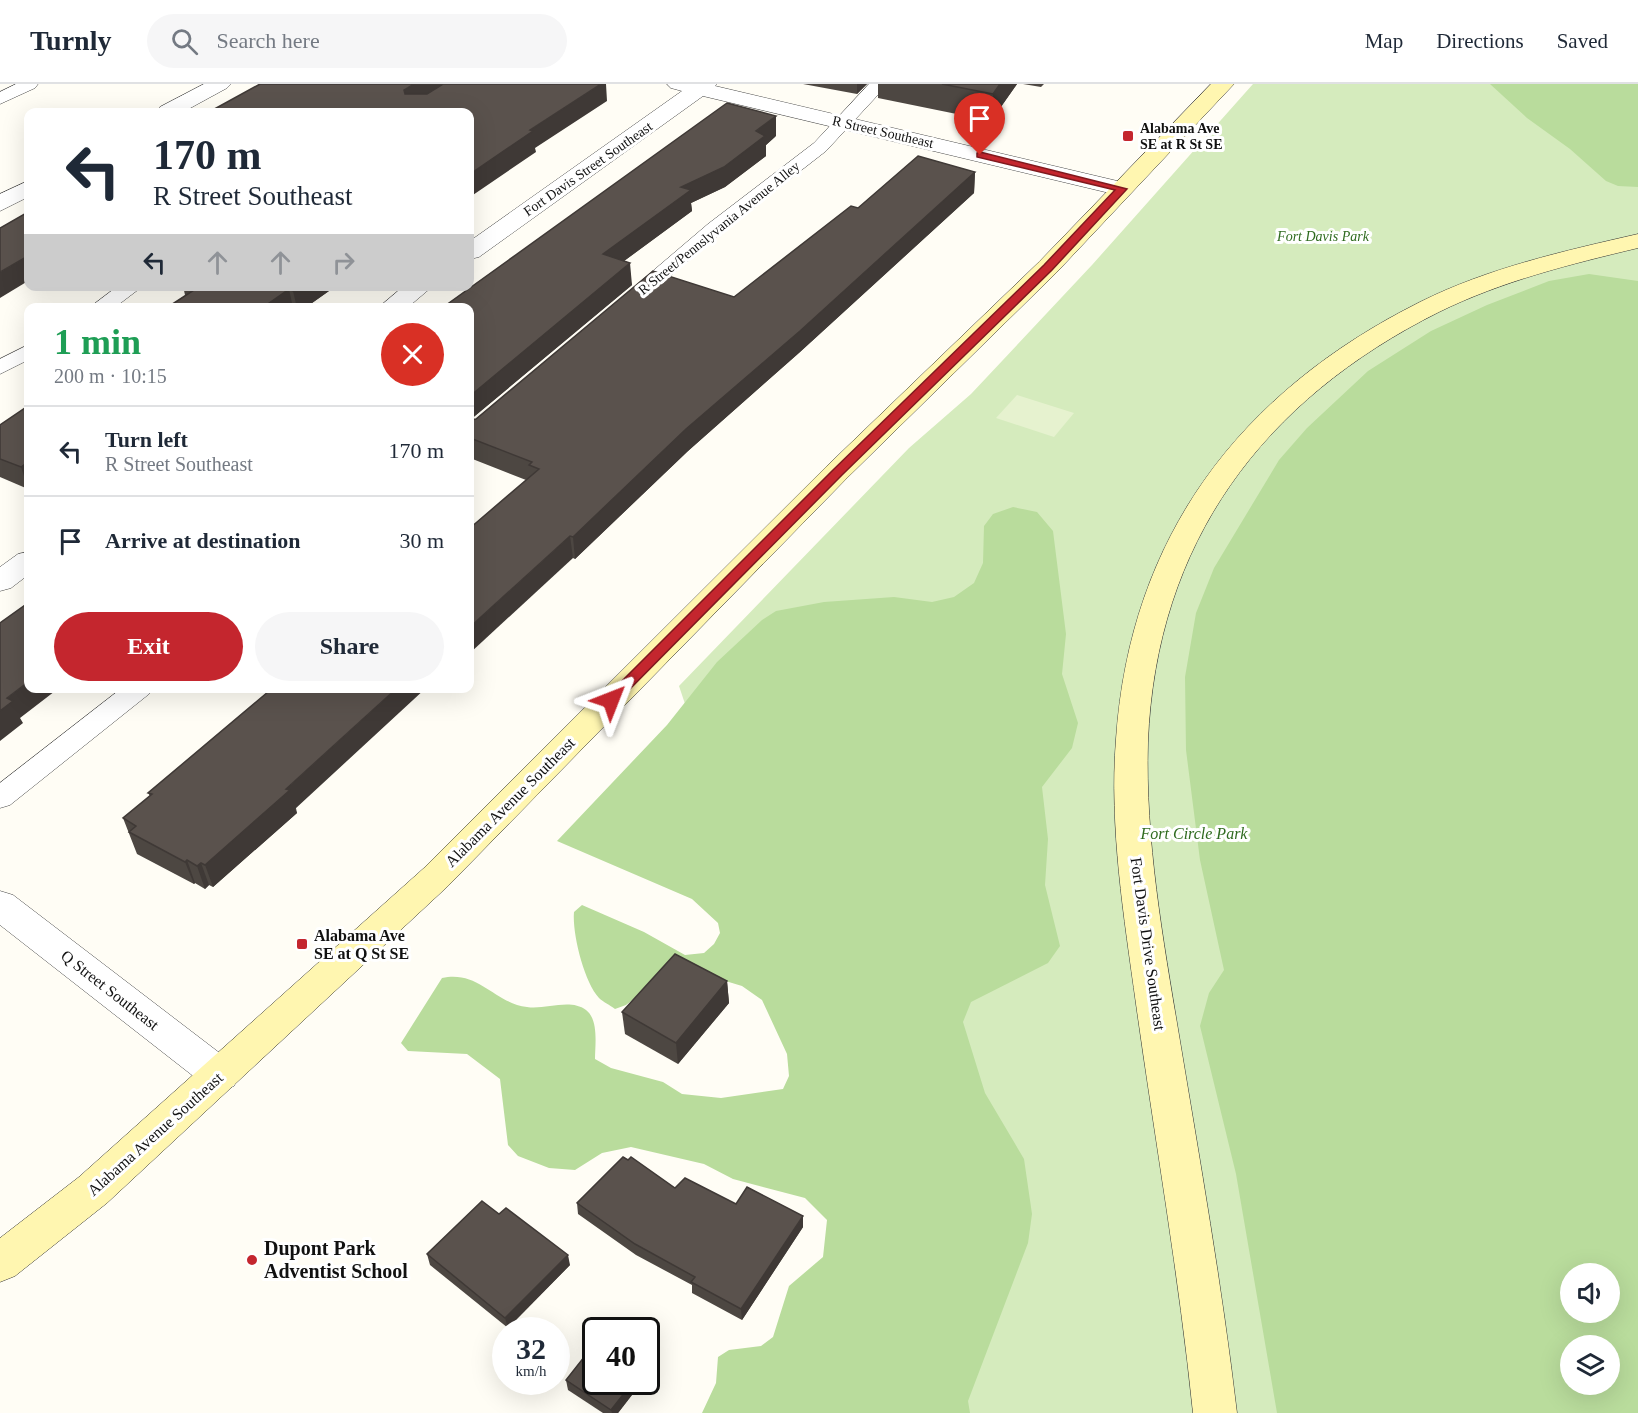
<!DOCTYPE html>
<html lang="en">
<head>
<meta charset="utf-8">
<style>
  body { margin:0; font-family:"Times New Roman",serif; background:#f6f6f7; color:#1f2937; height:100vh; display:flex; flex-direction:column; font-size:22px; white-space:nowrap }
  * { box-sizing:border-box; margin:0 }
  p { font-size:20px; color:#747a83 }
  .icon { flex:none; width:33px; height:33px; fill:none; stroke:currentColor; stroke-width:2; stroke-linecap:round; stroke-linejoin:round }
  .map { position:relative; flex:1; overflow:hidden }
  .details { position:absolute; left:24px; top:219px; width:450px; height:390px; display:flex; flex-direction:column; background:#fff; border-radius:12px; box-shadow:0 6px 24px #0002 }
  .details>* { flex:none }
  .guide { position:absolute; left:24px; top:24px; width:450px; height:183px; border-radius:12px; box-shadow:0 6px 24px #0002; background:#fff; color:#1f2937; overflow:hidden }
  .tools { position:absolute; left:1560px; top:1179px; display:grid; gap:12px }
  .tools a { display:grid; place-items:center; width:60px; height:60px; border-radius:50%; background:#fff; box-shadow:0 6px 24px #0002; font-size:30px }
  .speed { position:absolute; left:492px; top:1233px; display:flex; gap:12px; font-size:30px; font-weight:700; text-align:center }
  .speed>* { display:grid; place-content:center; width:78px; height:78px; border-radius:50%; background:#fff; box-shadow:0 6px 24px #0002; line-height:1 }
  .speed small { font-size:15px; font-weight:400 }
  .speed .limit { border:3px solid #111; border-radius:9px; background:#fff; color:#111 }
  .pin { position:absolute; display:grid; place-items:center; width:51px; height:51px; color:#fff; margin:-62px -26px; border-radius:50% 50% 50% 0; rotate:-45deg; box-shadow:0 0 6px #0007 }
  .pin .icon { rotate:45deg }
  .me { position:absolute; width:66px; margin:-33px; rotate:45deg; stroke-linejoin:round; filter:drop-shadow(0 0 4px #0008) }
  .turn { display:flex; align-items:center; gap:21px; height:126px; padding:0 30px; font-size:27px }
  .turn .icon { width:78px; height:78px; stroke-width:2.5 }
  .turn b { display:block; font-size:42px; line-height:51px }
  .lanes { display:flex; align-items:center; height:57px; padding:0 30px; background:#0003; justify-content:center; gap:30px; direction:ltr }
  .lanes .off { opacity:.35 }
  .round { display:grid; place-items:center; flex:none; width:63px; height:63px; border-radius:32px; background:#f6f6f7 }
  .headline { display:flex; align-items:center; justify-content:space-between; height:102px; padding:0 30px }
  h1 { font-size:36px; font-weight:600; line-height:45px; color:#1e9e55 }
  .primary-button { display:flex; gap:12px; margin-top:auto; padding:12px 30px }
  .primary-button a { flex:1; height:69px; border-radius:36px; background:#c4262e; color:#fff; font-size:24px; font-weight:600; line-height:69px; text-align:center }
  .primary-button a+a { background:#f6f6f7; color:#1f2937 }
  ul { padding:0; list-style:none }
  li { display:flex; align-items:center; gap:18px; height:90px; padding:0 30px; border-top:2px solid #e0e1e3 }
  li div { flex:1 }
  li b { display:block; font-size:22px }
  li em { font-style:normal }
  header { display:flex; align-items:center; gap:36px; box-sizing:border-box; height:84px; padding:0 30px; background:#fff; border-bottom:2px solid #e0e1e3 }
  header strong { font-size:28px }
  nav { display:flex; gap:33px; margin-inline-start:auto; font-size:21px }
  .search { width:420px; height:54px; background:#f6f6f7; display:flex; align-items:center; gap:15px; box-sizing:border-box; padding:0 21px; border-radius:33px; color:#747a83; font-size:22px }
  .map>svg:first-child { display:block }
  .green { fill:#d5ebbd; fill-rule:evenodd }
  .forest { fill:#b9dc9c; fill-rule:evenodd }
  .pitch { fill:#e6f2cf }
  .lines { fill:none; stroke-linecap:round; stroke-linejoin:round }
  .lane-casing { stroke:#444; stroke-width:1 }
  .street-casing { stroke:#444; stroke-width:1 }
  .secondary-casing { stroke:#333; stroke-width:1 }
  .lane { fill:#fff; fill-rule:evenodd }
  .street { fill:#fff; fill-rule:evenodd }
  .secondary { fill:#fff6b0; fill-rule:evenodd }
  .wall { fill:#4d4742 }
  .shaded-wall { fill:#3f3936 }
  .building { fill:#5a524d; stroke:#3f3936; stroke-width:1.5 }
  .route { fill:#c4262e; stroke:#7f191e; stroke-width:1.5 }
  .poi-dot { fill:#c4262e; stroke:#fff; stroke-width:2 }
  .labels { text-anchor:middle; dominant-baseline:central; stroke-width:6; stroke-linejoin:round; paint-order:stroke }
  .far-poi-label { font-size:14px; font-weight:bold; fill:#111; stroke:#fff; text-anchor:start }
  .far-street-label { font-size:14px; fill:#111; stroke:#fff }
  .far-park-label { font-size:14px; font-style:italic; fill:#2f6b1f; stroke:#fff }
  .street-label { font-size:16px; fill:#111; stroke:#fff }
  .park-label { font-size:16px; font-style:italic; fill:#2f6b1f; stroke:#fff }
  .poi-label { font-size:16px; font-weight:bold; fill:#111; stroke:#fff; text-anchor:start }
  .near-poi-label { font-size:20px; font-weight:bold; fill:#111; stroke:#fff; text-anchor:start }
</style>
</head>
<body>
<header>
<strong>Turnly</strong>
<div class="search"><svg class="icon" aria-label="search" viewBox="0 0 24 24"><circle cx="10" cy="10" r="6"/><path d="M15 15l6 6"/></svg>Search here</div>
<nav><a>Map</a><a>Directions</a><a>Saved</a></nav>
</header>
<div class="map">
<svg width="1638" height="1329" viewBox="0 0 1638 1329">
  <rect width="100%" height="100%" fill="#fffdf5"/>
  <path class="green" d="M1253,0H1638V1329H883L741,787L679,602L909,364L971,310L1092,181ZM1570,1190H1610V1228H1570ZM1570,1262H1610V1300H1570Z"/>
  <g class="forest">
    <polygon points="1490,0 1638,0 1638,103 1618,102 1606,97 1570,65 1527,34"/>
    <path d="M1589,190L1638,197V1329H1277L1236,1090L1200,942L1209,909L1224,886L1200,776L1186,666L1185,593L1196,529L1214,484L1279,376L1307,344L1368,287L1431,247L1487,221L1549,197ZM1570,1190H1610V1228H1570ZM1570,1262H1610V1300H1570Z"/>
    <path d="M1013,423L1037,428L1053,447L1066,550L1062,590L1078,639L1072,664L1042,703L1048,755L1045,801L1060,862L1048,879L971,918L963,938L985,1009L1024,1075L1032,1130L1028,1159L968,1317L970,1329H702L716,1299L718,1273L729,1266L761,1262L773,1253L789,1202L823,1173L827,1136L805,1114L733,1095L704,1080L631,1063L602,1069L575,1086L549,1084L518,1072L508,1061L500,995L467,970L408,967L401,959L442,894C479,886 494,919 527,923C545,926 570,914 586,926C599,936 595,961 595,975L611,984L663,998L682,1010L721,1014L783,1005L789,992L787,970L762,916L742,902L676,882L626,921L615,925C610,921 603,918 599,914C584,898 572,849 574,828L582,821L644,848L685,871L704,869L714,860L720,849L718,839L692,815L557,757L667,641L717,578L762,536L776,527L824,518L894,513L932,518L954,513L974,499L983,479L984,442L993,430Z"/>
  </g>
  <polygon class="pitch" points="1017,311 1074,329 1054,353 996,334"/>
  <g class="lines">
    <g class="lane-casing">
      <g id="lane">
        <polygon points="16,0 38,0 35,4 0,20 0,8"/>
        <polygon points="869,0 888,0 826,67 722,148 641,217 627,217 624,213 627,209 708,140 814,59"/>
        <polygon points="118,202 143,202 114,224 89,224"/>
        <polygon points="28,261 28,276 0,290 0,275"/>
        <polygon points="122,604 153,604 149,610 10,721 0,724 0,699"/>
      </g>
    </g>
    <g class="street-casing">
      <g id="street">
        <polygon points="204,0 231,0 227,4 183,28 157,28 160,23"/>
        <polygon points="667,0 717,0 715,2 1130,100 1134,105 1130,110 1122,112 703,12 479,173 470,175 470,157 682,7 671,4"/>
        <polygon points="28,97 28,113 0,127 0,110"/>
        <polygon points="404,202 433,202 407,224 378,224"/>
        <polygon points="28,468 28,491 11,504 0,507 0,483 18,470"/>
        <polygon points="0,807 13,811 234,980 239,991 234,1002 220,1007 206,1002 0,841"/>
      </g>
    </g>
    <g class="secondary-casing">
      <g id="secondary">
        <polygon points="1211,0 1234,0 1057,188 847,394 448,802 107,1119 15,1192 0,1198 0,1154 79,1093 424,784 827,382 1039,178"/>
        <path d="M1638,150V164C1571,180 1502,197 1439,228C1263,316 1156,458 1148,658C1145,756 1163,855 1179,951C1200,1077 1222,1202 1237,1329H1193C1179,1192 1155,1056 1136,920C1124,833 1109,743 1116,655C1130,452 1240,308 1420,218C1488,184 1564,167 1638,150Z"/>
      </g>
    </g>
    <use href="#lane" class="lane"/>
    <use href="#street" class="street"/>
    <use href="#secondary" class="secondary"/>
  </g>
  <g class="wall">
    <polygon points="803,0 867,0 857,10"/>
    <polygon points="878,0 1017,0 991,37 878,14"/>
    <polygon points="1023,0 1044,0 1041,3"/>
    <polygon points="776,52 766,61 766,72 725,103 691,119 692,127 624,177 632,201 470,336 476,335 734,213 858,124 975,88 974,109 800,268 688,367 575,475 573,474 526,396 470,374 470,224"/>
    <polygon points="183,202 336,202 305,224 174,224 175,223 174,219 186,211 185,211"/>
    <polygon points="28,323 28,405 0,393 0,341"/>
    <polygon points="272,608 297,729 213,803 209,801 205,805 195,799 194,800 137,770 123,734 150,712 148,709"/>
    <polygon points="727,897 729,919 678,980 625,950 622,928"/>
    <polygon points="675,1104 736,1120 803,1143 742,1236 692,1209 692,1201 636,1171 578,1130 577,1119"/>
    <polygon points="427,1170 570,1181 508,1244 430,1181"/>
    <polygon points="566,1296 642,1298 618,1329 603,1329 568,1306"/>
  </g>
  <g class="shaded-wall">
    <polygon points="414,0 448,0 407,26 404,6"/>
    <polygon points="601,0 606,0 607,17 535,64 536,68 470,113 470,90 530,46"/>
    <polygon points="857,0 867,0 857,10"/>
    <polygon points="1000,0 1017,0 991,37 993,10"/>
    <polygon points="776,32 776,52 766,61 766,72 725,103 691,119 692,127 605,191 603,170 681,103"/>
    <polygon points="975,88 974,109 800,268 688,367 575,475 573,453 686,345"/>
    <polygon points="28,172 28,197 0,214 0,188"/>
    <polygon points="630,179 632,201 470,336 470,312"/>
    <polygon points="300,202 336,202 305,224 297,224 293,207"/>
    <polygon points="289,205 293,224 262,224"/>
    <polygon points="28,378 28,404 21,383"/>
    <polygon points="570,452 573,474 470,569 470,543"/>
    <polygon points="28,598 28,604 59,604 20,634 23,639 0,657 0,627 7,614"/>
    <polygon points="397,604 426,604 295,725 297,729 213,803 205,781 286,705"/>
    <polygon points="187,776 195,799 194,800 185,778"/>
    <polygon points="201,779 209,801 205,805 197,782"/>
    <polygon points="727,897 729,919 678,980 676,959"/>
    <polygon points="803,1132 803,1143 742,1236 741,1225"/>
    <polygon points="568,1171 570,1181 508,1244 505,1234"/>
    <polygon points="654,1270 655,1280 646,1292 646,1280"/>
    <polygon points="633,1298 642,1298 618,1329 612,1329 611,1326"/>
  </g>
  <g class="building">
    <polygon points="260,0 414,0 404,6 405,10 427,10 443,0 601,0 530,46 533,47 470,90 470,28 209,28"/>
    <polygon points="942,0 1000,0 993,10"/>
    <polygon points="727,19 776,32 756,47 765,52 724,83 681,103 691,106 603,170 630,179 470,312 470,224 442,224"/>
    <polygon points="918,72 975,88 800,247 686,345 573,453 570,452 470,543 470,444 539,385 529,381 532,378 470,354 470,336 476,335 653,187 734,213 851,122 858,124"/>
    <polygon points="28,128 28,172 0,188 0,144"/>
    <polygon points="200,202 300,202 293,207 289,205 262,224 174,224 178,221 174,219"/>
    <polygon points="28,322 28,378 21,383 0,375 0,341"/>
    <polygon points="28,519 28,598 7,614 13,617 0,627 0,539"/>
    <polygon points="276,604 397,604 286,705 290,706 205,781 201,779 197,782 187,776 185,778 129,748 136,742 123,734 152,710 148,709 269,607 272,608"/>
    <polygon points="675,870 727,897 676,959 622,928"/>
    <polygon points="623,1073 628,1076 631,1073 675,1104 685,1094 736,1120 747,1103 803,1132 741,1225 691,1198 695,1193 635,1160 577,1119"/>
    <polygon points="482,1117 499,1130 506,1124 568,1171 505,1234 427,1170"/>
    <polygon points="609,1240 619,1246 605,1246"/>
    <polygon points="596,1258 596,1298 633,1298 611,1326 566,1296"/>
    <polygon points="646,1265 654,1270 646,1280"/>
  </g>
  <polygon class="route" points="980,68 1127,105 1052,186 842,391 615,620 606,620 604,616 606,613 833,386 1044,181 1115,106 977,73 977,69"/>
  <g class="poi-dot">
    <rect x="1122" y="46" width="12" height="12" rx="3"/>
    <rect x="296" y="854" width="12" height="12" rx="3"/>
    <circle cx="252" cy="1176" r="6"/>
  </g>
  <g class="labels">
    <g class="far-poi-label">
      <text x="1140" y="44">Alabama Ave<tspan x="1140" dy="16">SE at R St SE</tspan></text>
    </g>
    <g class="far-street-label">
      <text transform="translate(883 48) rotate(13)">R Street Southeast</text>
      <text transform="translate(588 85) rotate(-35)">Fort Davis Street Southeast</text>
      <text transform="translate(719 144) rotate(-39)">R Street/Pennslyvania Avenue Alley</text>
    </g>
    <g class="far-park-label">
      <text x="1323" y="152">Fort Davis Park</text>
    </g>
    <g class="street-label">
      <text transform="translate(510 718) rotate(-45)">Alabama Avenue Southeast</text>
      <text transform="translate(1148 860) rotate(82)">Fort Davis Drive Southeast</text>
      <text transform="translate(110 906) rotate(38)">Q Street Southeast</text>
      <text transform="translate(155 1050) rotate(-42)">Alabama Avenue Southeast</text>
    </g>
    <g class="park-label">
      <text x="1194" y="749">Fort Circle Park</text>
    </g>
    <g class="poi-label">
      <text x="314" y="851">Alabama Ave<tspan x="314" dy="18">SE at Q St SE</tspan></text>
    </g>
    <g class="near-poi-label">
      <text x="264" y="1164">Dupont Park<tspan x="264" dy="23">Adventist School</tspan></text>
    </g>
  </g>
</svg>
<div class="tools">
<a><svg class="icon" aria-label="sound" viewBox="0 0 24 24"><path d="M4 9h4l5-4v14l-5-4H4zM17 9q2 3 0 6"/></svg></a>
<a><svg class="icon" aria-label="layers" viewBox="0 0 24 24"><path d="M12 4l9 5-9 5-9-5zM3 14l9 5 9-5"/></svg></a>
</div>
<div class="speed"><div>32<small>km/h</small></div><div class="limit">40</div></div>
<div class="pin" style="left:980px;top:71px;background:#d93025"><svg class="icon" aria-label="arrive" viewBox="0 0 24 24"><path d="M6 21V4h12l-3 4 3 4H6"/></svg></div>
<svg class="me" style="left:611px;top:616px" viewBox="-20 -20 40 40"><path d="M0-17L14 15 0 8-14 15z" fill="#c4262e" stroke="#fff" stroke-width="4"/></svg>
<div class="guide">
<div class="turn"><svg class="icon" aria-label="left" viewBox="0 0 24 24"><path d="M17 20v-9H6M10 6l-5 5 5 5"/></svg><div><b>170 m</b>R Street Southeast</div></div>
<div class="lanes"><svg class="icon" aria-label="left" viewBox="0 0 24 24"><path d="M17 20v-9H6M10 6l-5 5 5 5"/></svg><svg class="icon off" aria-label="ahead" viewBox="0 0 24 24"><path d="M12 20V5M6 11l6-6 6 6"/></svg><svg class="icon off" aria-label="ahead" viewBox="0 0 24 24"><path d="M12 20V5M6 11l6-6 6 6"/></svg><svg class="icon off" aria-label="right" viewBox="0 0 24 24"><path d="M7 20v-9h11M14 6l5 5-5 5"/></svg></div>
</div>
<section class="details">
<div class="headline"><div><h1>1 min</h1><p>200 m · 10:15</p></div><a class="round" style="background:#d93025;color:#fff"><svg class="icon" aria-label="close" viewBox="0 0 24 24"><path d="M6 6l12 12M18 6L6 18"/></svg></a></div>
<ul>
<li><svg class="icon" aria-label="left" viewBox="0 0 24 24"><path d="M17 20v-9H6M10 6l-5 5 5 5"/></svg><div><b>Turn left</b><p>R Street Southeast</p></div><em>170 m</em></li>
<li><svg class="icon" aria-label="arrive" viewBox="0 0 24 24"><path d="M6 21V4h12l-3 4 3 4H6"/></svg><div><b>Arrive at destination</b></div><em>30 m</em></li>
</ul>
<div class="primary-button"><a>Exit</a><a>Share</a></div>
</section>
</div>
</body>
</html>
